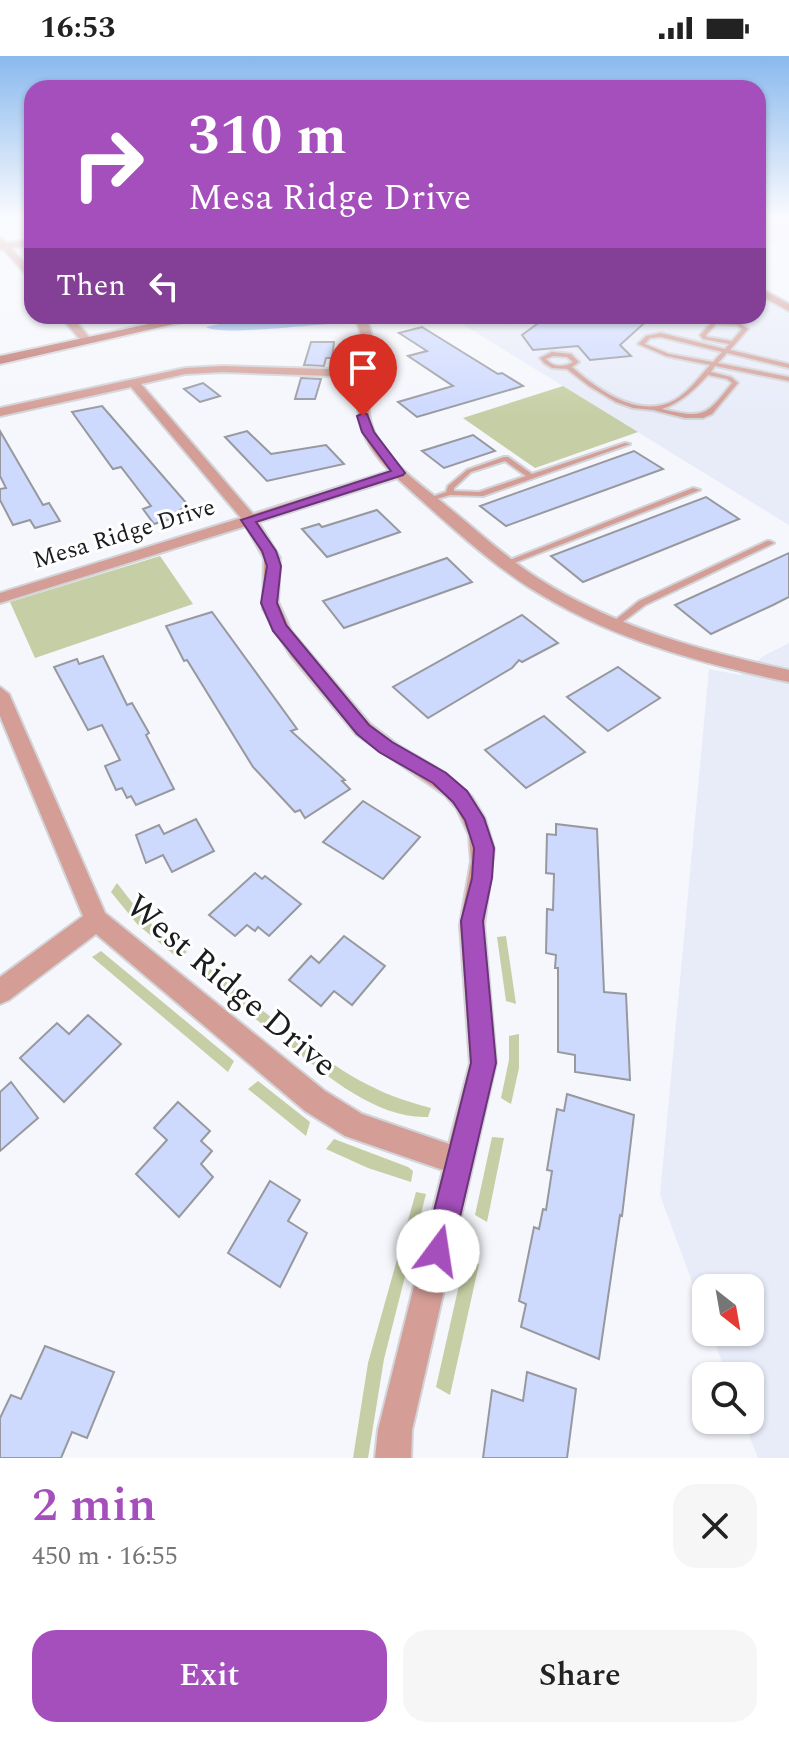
<!DOCTYPE html>
<html lang="en">
<head>
<meta charset="utf-8">
<style>
  body { margin:0; font-family:Spectral,serif; background:#f6f6f6; color:#222; height:100vh; display:flex; flex-direction:column; font-size:30px; white-space:nowrap }
  * { box-sizing:border-box; margin:0 }
  p { font-size:26px; color:#767676 }
  .icon { flex:none; width:44px; height:44px; fill:none; stroke:currentColor; stroke-width:2; stroke-linecap:round; stroke-linejoin:round }
  .map { position:relative; height:1402px; overflow:hidden }
  .side { display:flex; flex-direction:column; background:#fff; flex:1 }
  .side>* { flex:none }
  .banner { position:absolute; left:24px; top:24px; width:742px; height:244px; border-radius:24px; box-shadow:0 2px 6px #0004; background:#a54fbc; color:#fff; overflow:hidden }
  .needle { width:52px; rotate:149deg }
  .controls { position:absolute; left:692px; top:1218px; display:grid; gap:16px }
  .controls a { display:grid; place-items:center; width:72px; height:72px; border-radius:16px; background:#fff; box-shadow:0 2px 6px #0004; font-size:40px }
  .pin { position:absolute; display:grid; place-items:center; width:68px; height:68px; color:#fff; margin:-82px -34px; border-radius:50% 50% 50% 0; rotate:-45deg; box-shadow:0 0 8px #0007 }
  .pin .icon { rotate:45deg }
  .me { position:absolute; width:88px; margin:-44px; rotate:14deg; stroke-linejoin:round; filter:drop-shadow(0 0 6px #0008) }
  .turn { display:flex; align-items:center; gap:28px; height:168px; padding:0 32px; font-size:36px }
  .turn .icon { width:104px; height:104px; stroke-width:2.5 }
  .turn b { display:block; font-size:56px; line-height:68px }
  .then { display:flex; align-items:center; height:76px; padding:0 32px; background:#0003; gap:16px; font-size:30px }
  .round { display:grid; place-items:center; flex:none; width:84px; height:84px; border-radius:24px; background:#f6f6f6 }
  .headline { display:flex; align-items:center; justify-content:space-between; height:136px; padding:0 32px }
  h1 { font-size:48px; font-weight:600; line-height:60px; color:#a54fbc }
  .action { display:flex; gap:16px; margin-top:auto; padding:16px 32px }
  .action a { flex:1; height:92px; border-radius:24px; background:#a54fbc; color:#fff; font-size:32px; font-weight:600; line-height:92px; text-align:center }
  .action a+a { background:#f6f6f6; color:#222 }
  .status { display:flex; justify-content:space-between; align-items:center; height:56px; padding:0 40px; background:#fff; direction:ltr }
  .status svg { height:22px; fill:currentColor }
  .map>svg:first-child { display:block }
  .commercial { fill:#f7e7f9 }
  .built { fill:#e8ecf9 }
  .green { fill:#c5cea4 }
  .water { fill:#9dc0f8 }
  .building { fill:#ced9fe; stroke:#97999e; stroke-width:2 }
  .lines { fill:none; stroke-linecap:round; stroke-linejoin:round }
  .lane-casing { stroke:#d2d4d8; stroke-width:4 }
  .street-casing { stroke:#d2d4d8; stroke-width:4 }
  .secondary-casing { stroke:#d2d4d8; stroke-width:4 }
  .lane { fill:#d49d96; fill-rule:evenodd }
  .street { fill:#d49d96; fill-rule:evenodd }
  .secondary { fill:#be7068; fill-rule:evenodd }
  .route { fill:#a54fbc; stroke:#6b337a; stroke-width:2 }
  .labels { text-anchor:middle; dominant-baseline:central; stroke-width:6; stroke-linejoin:round; paint-order:stroke }
  .far-street-label { font-size:24px; fill:#1b1c1e; stroke:#fff }
  .near-street-label { font-size:34px; fill:#1b1c1e; stroke:#fff }
</style>
</head>
<body>
<div class="status"><b>16:53</b><svg viewBox="0 0 49 12"><path d="M0 12V9h3v3zM5 12V6h3v6zM10 12V3h3v9zM15 12V0h3v12zM26 1h20v11H26zM47 4h2v5h-2z"/></svg></div>
<div class="map">
<svg width="789" height="1402" viewBox="0 0 789 1402">
  <rect width="100%" height="100%" fill="#f5f7fc"/>
  <polygon class="commercial" points="758,163 789,163 789,184 758,192"/>
  <g class="built">
    <polygon points="758,238 789,258 789,469 449,260 758,260"/>
    <polygon points="789,587 789,1402 758,1402 743,1364 750,1364 750,1320 727,1320 711,1276 750,1276 750,1232 706,1232 706,1264 660,1139 709,613 740,619 765,599"/>
  </g>
  <g class="green">
    <polygon points="563,330 638,376 535,412 463,362"/>
    <polygon points="160,500 193,548 35,602 10,546"/>
    <polygon points="117,827 144,862 187,896 179,903 137,868 111,836"/>
    <polygon points="506,880 516,948 506,945 497,881"/>
    <polygon points="101,895 234,1005 228,1016 92,901"/>
    <polygon points="210,913 276,965 267,972 204,922"/>
    <polygon points="519,978 519,1012 511,1048 501,1042 509,1004 509,980"/>
    <path d="M297,981C341,1016 375,1038 431,1052L428,1061C378,1063 328,1021 291,991Z"/>
    <polygon points="258,1025 310,1066 306,1080 248,1033"/>
    <polygon points="492,1081 504,1082 487,1166 475,1159"/>
    <polygon points="334,1083 408,1111 413,1115 411,1126 368,1112 326,1093"/>
    <polygon points="416,1136 426,1138 384,1303 368,1402 353,1402 368,1307"/>
    <polygon points="464,1207 479,1208 450,1339 436,1331"/>
  </g>
  <path class="water" d="M254,260H334L339,264L330,268C307,269 221,280 206,271Z"/>
  <g class="building">
    <polygon points="548,260 652,260 620,289 631,300 590,304 578,290 533,294 522,279"/>
    <polygon points="422,271 498,318 502,317 523,330 417,361 398,346 453,330 408,300 427,295 399,277"/>
    <polygon points="311,286 334,286 332,302 326,302 324,310 304,309"/>
    <polygon points="301,322 321,323 315,343 295,343"/>
    <polygon points="203,327 220,340 200,346 184,333"/>
    <polygon points="102,350 188,449 177,456 180,460 154,468 143,453 151,450 121,411 113,413 72,356"/>
    <polygon points="0,375 43,449 49,447 60,465 35,472 30,464 13,469 0,444 0,433 6,432 0,420"/>
    <polygon points="247,375 271,398 326,389 344,408 267,425 225,381"/>
    <polygon points="473,379 495,395 444,412 422,395"/>
    <polygon points="634,395 663,413 506,470 480,450"/>
    <polygon points="706,441 739,463 583,526 551,500"/>
    <polygon points="377,454 400,476 327,501 302,473 319,468 322,471"/>
    <polygon points="789,497 789,541 773,549 711,578 675,549"/>
    <polygon points="447,502 472,526 344,572 323,545"/>
    <polygon points="212,556 297,673 291,675 345,724 342,725 350,733 305,762 300,754 295,756 253,711 187,604 184,605 166,570"/>
    <polygon points="522,559 558,587 522,606 519,604 512,612 428,662 393,631"/>
    <polygon points="103,600 127,649 132,647 149,677 146,679 174,733 136,749 131,740 127,742 122,732 116,734 105,710 120,704 102,669 88,674 54,611 77,603 79,608"/>
    <polygon points="618,611 660,642 608,675 567,641"/>
    <polygon points="544,660 585,696 526,732 485,694"/>
    <polygon points="363,745 420,781 383,823 323,786"/>
    <polygon points="196,763 214,795 172,816 163,799 146,807 136,779 159,769 164,778"/>
    <polygon points="556,768 597,773 604,936 626,938 630,1024 575,1016 575,999 558,996 558,912 555,912 556,899 546,897 547,853 553,854 554,818 546,817 547,778 556,779"/>
    <polygon points="255,817 262,823 265,820 301,848 269,880 258,871 255,875 247,869 235,880 209,859"/>
    <polygon points="344,880 385,910 352,949 334,935 321,950 289,924 311,900 319,907"/>
    <polygon points="88,959 121,988 64,1046 20,1002 57,967 69,978"/>
    <polygon points="11,1026 38,1062 0,1095 0,1036"/>
    <polygon points="567,1038 634,1059 622,1160 620,1159 599,1303 521,1271 526,1248 519,1245 534,1171 539,1173 543,1153 546,1154 552,1115 547,1114 557,1053 564,1055"/>
    <polygon points="178,1046 210,1075 201,1085 212,1095 201,1108 213,1121 179,1161 136,1118 167,1084 154,1072"/>
    <polygon points="270,1125 300,1144 288,1165 307,1177 280,1231 228,1197"/>
    <polygon points="45,1290 114,1316 87,1382 72,1376 61,1402 0,1402 0,1362 11,1339 21,1343"/>
    <polygon points="527,1316 576,1333 567,1402 483,1402 492,1334 523,1345"/>
  </g>
  <g class="lines">
    <g class="lane-casing">
      <g id="lane">
        <path d="M713,265L738,266L748,273L730,294L789,308V312L727,297L718,307L789,321V325L715,310L711,316L731,321L738,327L712,358L703,362H685L653,354L633,352L616,346L589,330L567,313L552,312L544,307L540,302L552,296L571,298L579,306L572,311C598,334 639,364 675,344C689,336 701,319 710,309L666,300L638,288L646,280L661,277L725,293L729,288L703,283L700,279ZM716,268L737,269L742,273L732,285L707,281L706,279ZM661,281L722,296L713,306L669,298L645,288L650,282ZM553,300L567,301L573,306C563,312 553,311 546,303ZM708,319L727,323L732,327C706,360 704,363 662,353C682,346 694,334 708,319Z"/>
        <path d="M625,387L630,388L483,440L450,439L430,445L426,443L446,436L448,430L467,414L504,401H508L532,418ZM505,405L526,420L479,436L454,435V432L471,416Z"/>
        <polygon points="693,432 700,434 509,509 506,509 502,507"/>
        <polygon points="767,485 770,485 774,487 645,549 616,571 613,572 609,569 639,545"/>
      </g>
    </g>
    <g class="street-casing">
      <g id="street">
        <polygon points="0,181 7,187 32,183 32,189 11,192 32,216 32,225 3,193 0,194"/>
        <polygon points="758,231 789,248 789,255 758,238"/>
        <polygon points="60,260 71,260 91,283 91,287 83,287"/>
        <path d="M355,260H365C387,301 356,339 375,378C390,409 423,430 448,451C478,475 506,502 539,523C615,571 701,595 789,614V626C698,607 609,582 530,532C482,501 439,460 397,422L258,466L280,502L278,546L291,575L370,668L399,690L445,717L472,741L485,763L494,793L484,869L496,1007L412,1374L411,1402H375L378,1374L443,1114L345,1080L305,1055L96,878L9,944L0,948V921L83,860L0,660V631L9,638L105,857L325,1035L362,1058L449,1088L470,1007L460,869L471,805L469,779L457,753L445,739L356,678L291,600L263,553L264,502L246,470L0,547V537L241,462L131,331L0,360V352L185,312L223,310L362,314L364,288ZM223,316L360,321C353,361 362,387 390,415L253,458L141,328L185,318Z"/>
      </g>
    </g>
    <g class="secondary-casing">
      <polygon id="secondary" points="186,260 209,260 0,308 0,300"/>
    </g>
    <use href="#lane" class="lane"/>
    <use href="#street" class="street"/>
    <use href="#secondary" class="secondary"/>
  </g>
  <linearGradient id="sky" x2="0" y2="1"><stop stop-color="#8ab9ee"/><stop offset="0.45" stop-color="#fafbfe"/><stop offset="1" stop-color="#fafbfe" stop-opacity="0"/></linearGradient>
  <rect width="789" height="359" fill="url(#sky)"/>
  <polygon class="route" points="363,357 367,358 374,376 405,417 403,419 256,466 276,495 281,510 277,547 286,569 369,669 392,686 446,717 467,735 484,762 494,792 492,822 483,865 496,1007 452,1195 448,1205 438,1209 428,1205 424,1195 471,1007 461,865 472,822 474,792 465,764 453,746 433,727 379,696 357,678 273,575 261,547 267,510 262,495 241,464 391,415 362,376 357,360"/>
  <g class="labels">
    <g class="far-street-label">
      <text transform="translate(124 478) rotate(-17)">Mesa Ridge Drive</text>
    </g>
    <g class="near-street-label">
      <text transform="translate(231 930) rotate(40)">West Ridge Drive</text>
    </g>
  </g>
</svg>
<div class="controls">
<a><svg class="needle" viewBox="-14 -14 28 28"><path d="M0-13l5 13h-10z" fill="#e53935"/><path d="M0 13l5-13h-10z" fill="#767676"/></svg></a>
<a><svg class="icon" aria-label="search" viewBox="0 0 24 24"><circle cx="10" cy="10" r="6"/><path d="M15 15l6 6"/></svg></a>
</div>
<div class="pin" style="left:363px;top:360px;background:#d93025"><svg class="icon" aria-label="arrive" viewBox="0 0 24 24"><path d="M6 21V4h12l-3 4 3 4H6"/></svg></div>
<svg class="me" style="left:438px;top:1195px" viewBox="-20 -20 40 40"><circle r="19" fill="#fff"/><path d="M0-13L10 11 0 6-10 11z" fill="#a54fbc"/></svg>
<div class="banner">
<div class="turn"><svg class="icon" aria-label="right" viewBox="0 0 24 24"><path d="M7 20v-9h11M14 6l5 5-5 5"/></svg><div><b>310 m</b>Mesa Ridge Drive</div></div>
<div class="then">Then<svg class="icon" aria-label="left" viewBox="0 0 24 24"><path d="M17 20v-9H6M10 6l-5 5 5 5"/></svg></div>
</div>
</div>
<section class="side">
<div class="headline"><div><h1>2 min</h1><p>450 m · 16:55</p></div><a class="round"><svg class="icon" aria-label="close" viewBox="0 0 24 24"><path d="M6 6l12 12M18 6L6 18"/></svg></a></div>
<div class="action"><a>Exit</a><a>Share</a></div>
</section>
</body>
</html>
